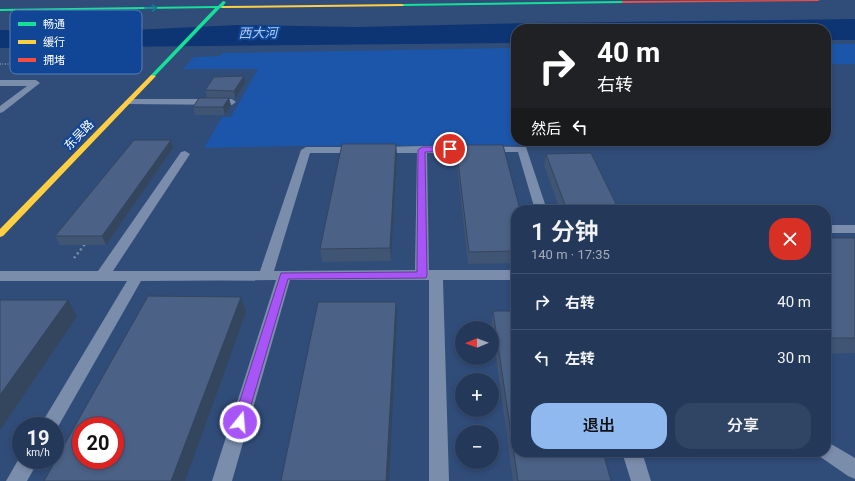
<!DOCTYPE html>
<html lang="zh">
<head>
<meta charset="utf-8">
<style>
  body { margin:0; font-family:Roboto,"Noto Sans SC",sans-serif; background:#304463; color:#f1f3f6; height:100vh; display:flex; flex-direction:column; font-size:15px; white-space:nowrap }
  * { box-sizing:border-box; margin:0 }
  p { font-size:13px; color:#a3acbb }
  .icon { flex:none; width:22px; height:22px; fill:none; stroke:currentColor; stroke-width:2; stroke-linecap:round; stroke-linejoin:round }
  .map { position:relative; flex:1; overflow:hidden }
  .sheet { position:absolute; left:511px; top:205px; width:320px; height:252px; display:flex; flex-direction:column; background:#24395a; border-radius:16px; box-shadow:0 2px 6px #0003,0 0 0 1px #415370 }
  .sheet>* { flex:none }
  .hud { position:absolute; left:511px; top:24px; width:320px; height:122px; border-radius:16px; box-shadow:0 2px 6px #0003,0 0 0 1px #415370; background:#202124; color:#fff; overflow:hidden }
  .needle { width:26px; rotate:269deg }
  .controls { position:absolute; left:455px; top:321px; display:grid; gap:8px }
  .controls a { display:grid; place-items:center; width:44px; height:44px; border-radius:50%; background:#24395a; box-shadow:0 2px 6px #0003,0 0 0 1px #415370; font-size:20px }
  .speed { position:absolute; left:12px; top:417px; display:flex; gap:8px; font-size:20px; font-weight:700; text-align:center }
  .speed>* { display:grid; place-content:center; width:52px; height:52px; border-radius:50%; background:#24395a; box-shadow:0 2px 6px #0003,0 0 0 1px #415370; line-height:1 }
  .speed small { font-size:10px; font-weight:400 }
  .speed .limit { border:6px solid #d22; background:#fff; color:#111 }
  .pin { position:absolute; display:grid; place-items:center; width:34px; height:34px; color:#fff; margin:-17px; border:2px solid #fff; border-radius:50%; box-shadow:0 1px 4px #0007 }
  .me { position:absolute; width:44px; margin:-22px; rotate:17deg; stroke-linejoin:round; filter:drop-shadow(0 0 3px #0008) }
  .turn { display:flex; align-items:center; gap:14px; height:84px; padding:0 20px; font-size:18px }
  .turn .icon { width:52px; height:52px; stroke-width:2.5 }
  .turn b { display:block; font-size:28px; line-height:34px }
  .then { display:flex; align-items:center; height:38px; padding:0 20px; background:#0003; gap:8px; font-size:15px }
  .round { display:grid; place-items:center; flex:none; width:42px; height:42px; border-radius:16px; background:#304463 }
  .head { display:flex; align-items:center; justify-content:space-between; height:68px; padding:0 20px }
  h1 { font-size:24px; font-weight:600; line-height:30px }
  .cta { display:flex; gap:8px; margin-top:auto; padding:8px 20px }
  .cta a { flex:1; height:46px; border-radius:16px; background:#90b9f0; color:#111; font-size:16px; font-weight:600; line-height:46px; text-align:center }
  .cta a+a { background:#304463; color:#f1f3f6 }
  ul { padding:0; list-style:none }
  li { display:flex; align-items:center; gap:12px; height:56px; padding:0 20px; border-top:1px solid #415370 }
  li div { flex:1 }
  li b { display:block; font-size:15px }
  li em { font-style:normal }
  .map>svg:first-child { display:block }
  .green { fill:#1c56aa }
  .water { fill:#0d3573 }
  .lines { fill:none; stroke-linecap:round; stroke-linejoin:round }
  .path-far1 { stroke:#7a8dab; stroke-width:1.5; stroke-dasharray:1 1.5; stroke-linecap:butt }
  .path { stroke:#7a8dab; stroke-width:2.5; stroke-dasharray:2 3; stroke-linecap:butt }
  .lane { fill:#7a8dab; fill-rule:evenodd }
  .fast { fill:#16e098; fill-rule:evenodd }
  .slow { fill:#ffcf43; fill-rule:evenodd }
  .jam { fill:#f24e42; fill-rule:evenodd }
  .wall { fill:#405473 }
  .shaded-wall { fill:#34455e }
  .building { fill:#4b6286; stroke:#34455e; fill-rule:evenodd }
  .oneway { stroke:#137c97 }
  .route { fill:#a855f7; stroke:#6d37a1 }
  .labels { text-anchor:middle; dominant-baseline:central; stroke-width:4; stroke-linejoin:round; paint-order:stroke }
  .far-street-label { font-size:12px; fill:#fff; stroke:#114697 }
  .far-water-label { font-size:13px; font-style:italic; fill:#aecefa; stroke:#114697 }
  .key { fill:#114697; stroke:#587eb6; stroke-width:1 }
  .key-label { font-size:11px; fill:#fff }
</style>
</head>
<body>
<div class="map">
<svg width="855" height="481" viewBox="0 0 855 481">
  <rect width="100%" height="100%" fill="#304c78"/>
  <g class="green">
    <rect x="826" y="44" width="29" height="20"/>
    <polygon points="516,48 516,141 607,141 609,145 292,146 204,148 222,117 231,117 258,69 183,69 194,57 220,56 222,53"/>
  </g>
  <polygon class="water" points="855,19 855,40 831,40 826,41 826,29 516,29 516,43 0,48 0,30 112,31 238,25 357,27 533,23"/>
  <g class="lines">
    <polyline class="path-far1" points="0,64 141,62"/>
    <polyline class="path" points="74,258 86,243"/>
    <g class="lane">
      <polygon points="0,80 36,80 40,83 3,112 0,113 0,106 27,86 0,86"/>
      <polygon points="128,99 232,99 236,102 232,105 125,104 124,102"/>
      <polygon points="422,146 526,147 547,210 535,210 518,152 427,153 429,270 516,270 516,280 443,280 449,481 429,481 429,280 290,280 232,481 212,481 276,280 141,281 55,432 55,426 40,426 127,281 0,281 0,271 98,271 181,152 185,151 190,154 113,271 260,271 301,150 306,147 358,147 363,150 358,153 310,153 274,271 415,270 417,153 379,153 374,150 379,147"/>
      <rect x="826" y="225" width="29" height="8"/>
      <polygon points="826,441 855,458 855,479 848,476 819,456 817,452 826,452"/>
      <polygon points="622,452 642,452 651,481 631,481"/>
      <polygon points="21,455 21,460 39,460 27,481 6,481"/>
    </g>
    <g class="fast">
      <polygon points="223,1 226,2 223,6 225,8 220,8 153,78 151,77 151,75 215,8 0,11 0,9 218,6"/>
      <polygon points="623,1 624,3 402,6 400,5 402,4"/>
    </g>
    <g class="slow">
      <polygon points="402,4 404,6 223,8 221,7 223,6"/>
      <polygon points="151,75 156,76 3,236 0,237 0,229"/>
    </g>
    <polygon class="jam" points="820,0 818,1 623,3 621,2 623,1"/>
  </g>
  <g class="wall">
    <polygon points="245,83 235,99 229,98 231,106 225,115 195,115 193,107 224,98 207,98 205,90"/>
    <polygon points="456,145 516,210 516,263 468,264 456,156"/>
    <polygon points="173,148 106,245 60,245 55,236"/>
    <polygon points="546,154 619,210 560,210 544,165"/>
    <polygon points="397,155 391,261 322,262 320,249"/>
    <polygon points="826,238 855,238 855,353 826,354"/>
    <polygon points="493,311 611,481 513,481 492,328 491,327"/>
  </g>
  <g class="shaded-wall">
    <polygon points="244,76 245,83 235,99 234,91"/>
    <polygon points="229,98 231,106 225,115 223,107"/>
    <polygon points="171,140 173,148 106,245 102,236"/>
    <polygon points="396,144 397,155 391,261 390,248"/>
    <polygon points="241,297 246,312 185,481 171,481"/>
    <polygon points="68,300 77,316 0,430 0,395"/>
    <polygon points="396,302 397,317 389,481 386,481"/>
  </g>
  <g class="building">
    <polygon points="244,76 234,91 205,90 214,77"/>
    <polygon points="199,98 229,98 223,107 193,107"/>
    <polygon points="134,140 171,140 102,236 55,236"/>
    <polygon points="342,144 396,144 390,248 320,249"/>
    <polygon points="456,145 503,145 520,210 516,210 516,251 469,252"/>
    <polygon points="591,153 619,210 567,210 546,154"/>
    <rect x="826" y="238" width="29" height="100"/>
    <path d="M148,296L241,297L171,481H44ZM81,426H115V460H81Z"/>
    <polygon points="0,300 68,300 0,395"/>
    <polygon points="318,302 396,302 386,481 281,481"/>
    <polygon points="493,311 516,311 516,452 603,452 611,481 518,481"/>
  </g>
  <defs><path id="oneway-shaft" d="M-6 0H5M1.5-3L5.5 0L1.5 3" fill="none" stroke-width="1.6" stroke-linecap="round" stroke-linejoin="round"/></defs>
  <use class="oneway" href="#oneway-shaft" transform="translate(151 8)"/>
  <polygon class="route" points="450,147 454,149 453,151 425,152 427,275 426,278 288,279 246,422 244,426 240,428 235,426 233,422 281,273 417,272 418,150 422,147"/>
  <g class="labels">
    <g class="far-street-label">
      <text transform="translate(79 135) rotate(-46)">东吴路</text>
    </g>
    <g class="far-water-label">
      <text transform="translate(258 33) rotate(-1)">西大河</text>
    </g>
  </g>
  <rect x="10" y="10" width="132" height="64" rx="6" class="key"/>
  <rect x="18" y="22" width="18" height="4" fill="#16e098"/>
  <rect x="18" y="40" width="18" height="4" fill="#ffcf43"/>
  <rect x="18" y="58" width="18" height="4" fill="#f24e42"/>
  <g class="key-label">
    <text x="43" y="28">畅通</text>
    <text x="43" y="46">缓行</text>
    <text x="43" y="64">拥堵</text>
  </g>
</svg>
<div class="controls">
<a><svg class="needle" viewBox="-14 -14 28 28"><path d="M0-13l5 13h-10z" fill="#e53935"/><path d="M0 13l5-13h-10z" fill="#a3acbb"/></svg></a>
<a>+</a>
<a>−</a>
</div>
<div class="speed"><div>19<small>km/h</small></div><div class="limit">20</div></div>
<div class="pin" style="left:450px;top:149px;background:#d93025"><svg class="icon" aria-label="arrive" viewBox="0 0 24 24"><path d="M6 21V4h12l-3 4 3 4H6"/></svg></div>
<svg class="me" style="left:240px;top:422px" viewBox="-20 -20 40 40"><circle r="17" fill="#a855f7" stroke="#fff" stroke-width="3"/><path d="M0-11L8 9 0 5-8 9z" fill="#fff"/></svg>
<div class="hud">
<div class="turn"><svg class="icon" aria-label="right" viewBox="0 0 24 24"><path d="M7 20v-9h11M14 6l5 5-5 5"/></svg><div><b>40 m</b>右转</div></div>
<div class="then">然后<svg class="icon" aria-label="left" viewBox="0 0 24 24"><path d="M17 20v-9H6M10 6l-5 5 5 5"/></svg></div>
</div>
<section class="sheet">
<div class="head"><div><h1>1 分钟</h1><p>140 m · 17:35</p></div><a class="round" style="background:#d93025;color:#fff"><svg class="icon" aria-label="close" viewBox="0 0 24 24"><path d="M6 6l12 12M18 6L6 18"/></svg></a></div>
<ul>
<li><svg class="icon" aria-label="right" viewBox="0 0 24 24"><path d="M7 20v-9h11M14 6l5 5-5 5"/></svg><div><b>右转</b></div><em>40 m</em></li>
<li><svg class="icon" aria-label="left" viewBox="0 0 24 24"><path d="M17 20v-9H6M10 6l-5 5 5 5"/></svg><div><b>左转</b></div><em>30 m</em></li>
</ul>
<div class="cta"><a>退出</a><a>分享</a></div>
</section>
</div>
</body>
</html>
